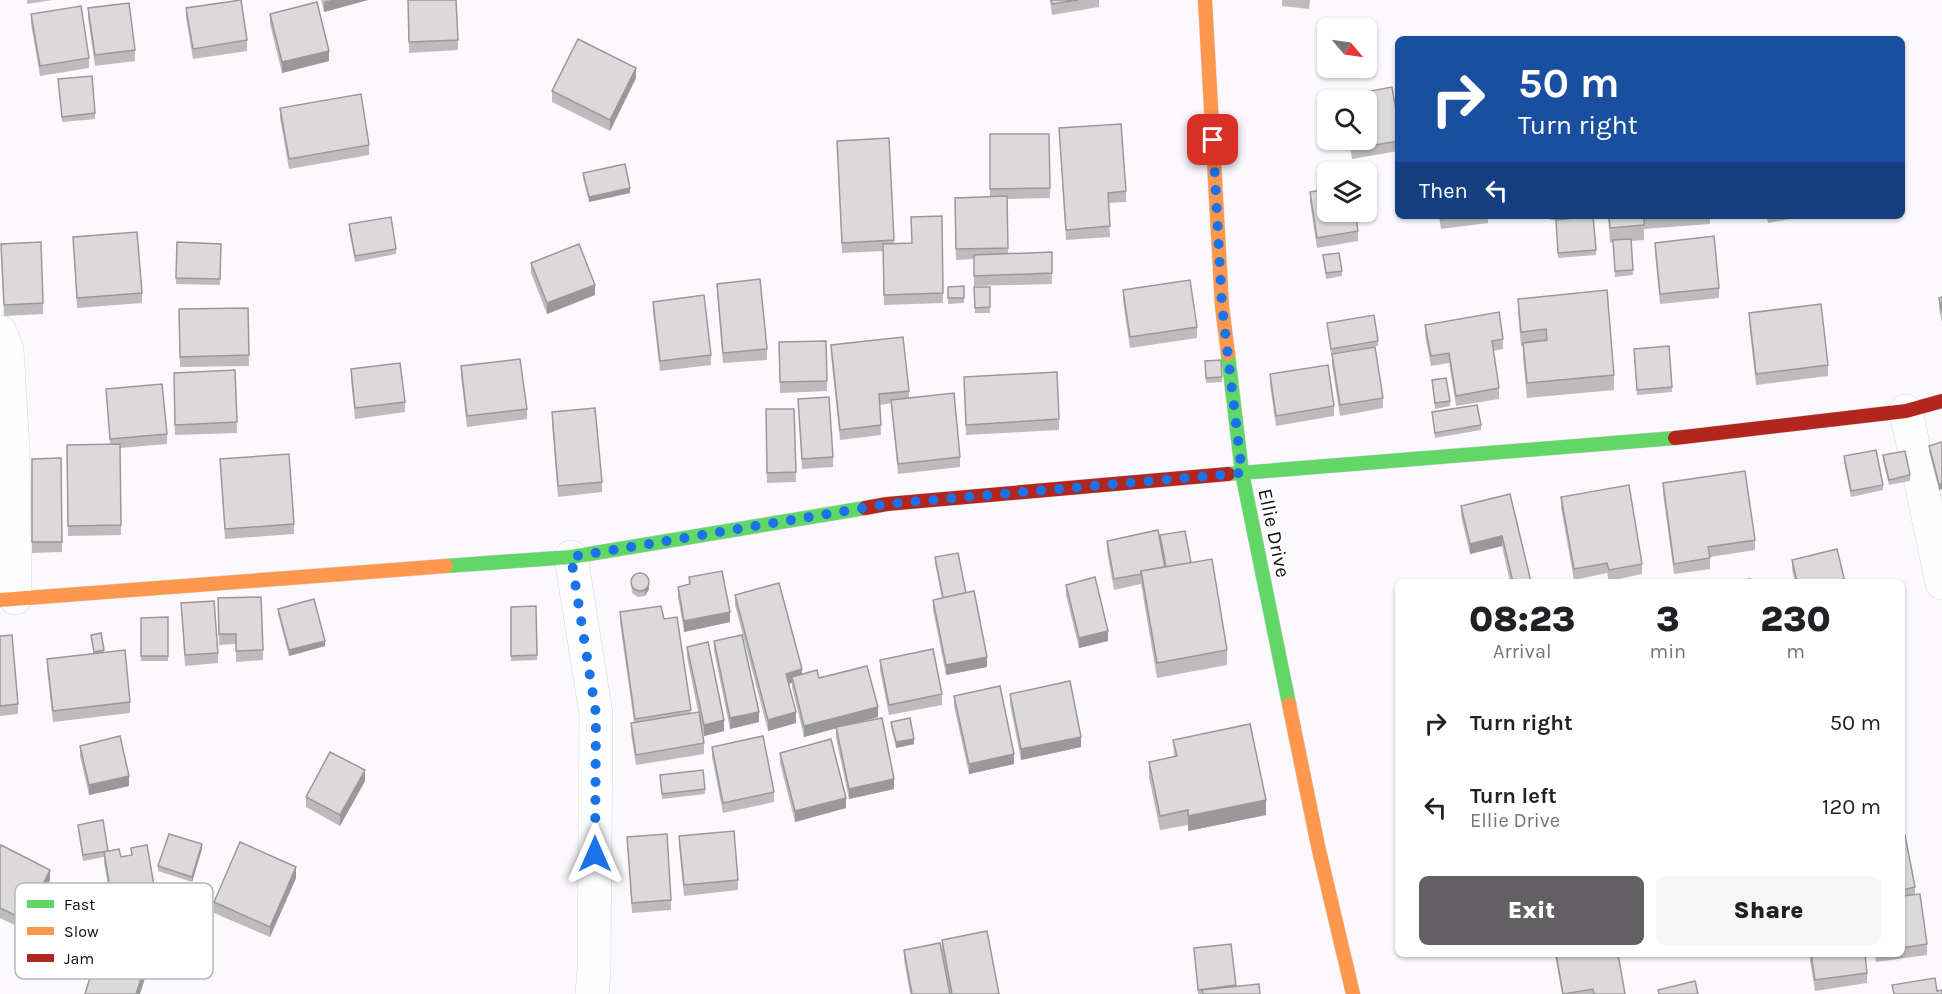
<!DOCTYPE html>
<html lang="en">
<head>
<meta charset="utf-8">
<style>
  body { margin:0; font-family:Karla,sans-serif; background:#f6f6f6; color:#202124; height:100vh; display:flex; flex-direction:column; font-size:22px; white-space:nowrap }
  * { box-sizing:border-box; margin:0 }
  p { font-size:20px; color:#757577 }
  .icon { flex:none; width:33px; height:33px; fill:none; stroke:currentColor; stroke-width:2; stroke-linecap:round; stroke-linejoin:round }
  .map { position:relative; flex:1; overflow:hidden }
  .sheet { position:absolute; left:1395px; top:579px; width:510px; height:378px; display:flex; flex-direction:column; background:#fff; border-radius:9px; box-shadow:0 2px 4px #0004 }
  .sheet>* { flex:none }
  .guide { position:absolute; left:1395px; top:36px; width:510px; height:183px; border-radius:9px; box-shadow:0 2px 4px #0004; background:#1a4fa0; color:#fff; overflow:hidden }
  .needle { width:39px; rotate:119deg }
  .controls { position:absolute; left:1317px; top:18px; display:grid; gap:12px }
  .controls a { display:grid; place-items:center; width:60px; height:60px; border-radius:9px; background:#fff; box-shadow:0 2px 4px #0004; font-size:30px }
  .pin { position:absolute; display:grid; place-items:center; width:51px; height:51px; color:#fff; margin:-26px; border-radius:12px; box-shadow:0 3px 9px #0006 }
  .me { position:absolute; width:66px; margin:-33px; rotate:0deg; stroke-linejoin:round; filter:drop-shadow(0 0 4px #0008) }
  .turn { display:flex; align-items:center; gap:21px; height:126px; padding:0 24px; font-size:27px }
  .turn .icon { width:78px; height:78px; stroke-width:2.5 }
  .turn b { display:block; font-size:42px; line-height:51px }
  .then { display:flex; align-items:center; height:57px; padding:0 24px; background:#0003; gap:12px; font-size:22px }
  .eta { display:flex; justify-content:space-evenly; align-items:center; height:102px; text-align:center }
  .eta b { font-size:36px; font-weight:800; line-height:42px }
  .action { display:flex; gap:12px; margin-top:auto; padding:12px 24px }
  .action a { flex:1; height:69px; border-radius:9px; background:#626063; color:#fff; font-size:24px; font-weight:800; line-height:69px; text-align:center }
  .action a+a { background:#f6f6f6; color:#202124 }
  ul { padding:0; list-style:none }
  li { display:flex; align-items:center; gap:18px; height:84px; padding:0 24px }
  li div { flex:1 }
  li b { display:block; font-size:22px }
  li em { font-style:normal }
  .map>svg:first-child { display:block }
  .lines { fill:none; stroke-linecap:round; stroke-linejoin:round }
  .street-casing { stroke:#d7d5d8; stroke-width:34 }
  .fast-casing { stroke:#d7d5d8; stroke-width:15 }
  .slow-casing { stroke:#d7d5d8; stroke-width:15 }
  .jam-casing { stroke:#d7d5d8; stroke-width:15 }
  .street { stroke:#fefeff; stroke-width:33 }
  .fast { stroke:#63d668; stroke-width:14 }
  .slow { stroke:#ff974d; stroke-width:14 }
  .jam { stroke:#b3261e; stroke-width:14 }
  .wall { fill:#bdbbbc }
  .shaded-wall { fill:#9a9899 }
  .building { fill:#dcd9db; stroke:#9a9899; stroke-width:1.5 }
  .route { stroke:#1a73e8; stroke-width:10; stroke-dasharray:0 18 }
  .labels { text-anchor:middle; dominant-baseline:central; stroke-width:5; stroke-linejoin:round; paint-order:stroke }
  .street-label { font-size:20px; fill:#0f0d10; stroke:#fff }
  .key { fill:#fff; stroke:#b7b6b7; stroke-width:1.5 }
  .key-label { font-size:16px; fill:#0f0d10 }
</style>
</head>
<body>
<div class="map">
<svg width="1942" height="994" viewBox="0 0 1942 994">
  <rect width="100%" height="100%" fill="#fbf9fd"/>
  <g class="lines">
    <g class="street-casing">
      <g id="street">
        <polyline points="0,332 7,349 13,449 15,598"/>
        <polyline points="1906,411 1942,583"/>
        <polyline points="571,557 596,714 594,970 592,994"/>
      </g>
    </g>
    <g class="fast-casing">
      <g id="fast">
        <polyline points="1228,354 1242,473 1289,704"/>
        <polyline points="1228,474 1675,438"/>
        <polyline points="446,566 571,557 865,508"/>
      </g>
    </g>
    <g class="slow-casing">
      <g id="slow">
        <polyline points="1205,0 1222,306 1228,354"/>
        <polyline points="0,600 446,566"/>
        <polyline points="1289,704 1318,846 1353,994"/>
      </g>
    </g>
    <g class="jam-casing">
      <g id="jam">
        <polyline points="1675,438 1906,411 1942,401"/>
        <polyline points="865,508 887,504 1228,474"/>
      </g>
    </g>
    <use href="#street" class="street"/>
    <use href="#fast" class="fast"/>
    <use href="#slow" class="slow"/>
    <use href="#jam" class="jam"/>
  </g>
  <g class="wall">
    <polygon points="27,0 53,0 27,4"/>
    <polygon points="321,0 368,0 324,12"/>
    <polygon points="408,0 458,40 458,50 409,53"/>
    <polygon points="1050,0 1099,0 1099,7 1052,15"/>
    <polygon points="1282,0 1310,0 1309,9 1282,6"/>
    <polygon points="88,8 135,50 135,61 95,66 88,18"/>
    <polygon points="186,8 247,40 247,51 193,59 186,18"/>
    <polygon points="31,14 89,58 89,68 40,76 31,24"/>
    <polygon points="270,14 329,61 282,73 270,24"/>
    <polygon points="636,78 610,131 552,102 552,91"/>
    <polygon points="58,79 95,113 95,119 62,122"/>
    <polygon points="1392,87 1398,122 1398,151 1352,159 1349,140 1366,140 1366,100 1343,100 1343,96"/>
    <polygon points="280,108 369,145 369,155 289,169 280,118"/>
    <polygon points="1059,128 1126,191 1126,202 1108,203 1110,237 1066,240"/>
    <polygon points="990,134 1049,134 1050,198 1007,199 1008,254 1052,252 1052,284 974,286 974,259 956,260 955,198 990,197"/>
    <polygon points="889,138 894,244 911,243 942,216 943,303 884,305 883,251 842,253 837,141"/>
    <polygon points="583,173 630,193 589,202 583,178"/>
    <polygon points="1310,192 1358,231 1358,241 1317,248 1310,202"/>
    <polygon points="1439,216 1488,216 1488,223 1441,229"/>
    <polygon points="1550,216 1590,216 1596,250 1596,255 1558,258 1556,220 1550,220"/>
    <polygon points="1608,216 1710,216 1710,224 1644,229 1644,240 1631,241 1633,275 1615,277 1613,242 1610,243"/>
    <polygon points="1766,216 1806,216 1768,223"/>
    <polygon points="349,224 396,249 396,254 355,262 349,230"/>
    <polygon points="73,237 142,293 142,303 77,308"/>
    <polygon points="177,242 221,244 220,285 176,284"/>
    <polygon points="1655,243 1719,288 1719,298 1660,304 1655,253"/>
    <polygon points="1,254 43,303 43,314 4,316"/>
    <polygon points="1323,255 1342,271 1342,276 1326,279"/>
    <polygon points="531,263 595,295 547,314 531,273"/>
    <polygon points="717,284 767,349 767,360 723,363 717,294"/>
    <polygon points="964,286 964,303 948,304 948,287"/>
    <polygon points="974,287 990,307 990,313 975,313"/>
    <polygon points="1123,290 1197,327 1197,338 1130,348 1123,301"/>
    <polygon points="1942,297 1942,323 1939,308 1939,298"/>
    <polygon points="1518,299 1614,375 1614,390 1527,398 1523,358 1523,346 1521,346 1518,313"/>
    <polygon points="653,302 711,355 711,365 660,371 653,312"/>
    <polygon points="248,308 249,366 180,367 179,309"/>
    <polygon points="1749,313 1828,365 1828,376 1756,385 1749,323"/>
    <polygon points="1327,323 1378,341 1378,346 1331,354"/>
    <polygon points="1425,325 1503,339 1503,349 1493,351 1499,388 1499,399 1456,406 1449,363 1431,366 1425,335"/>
    <polygon points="826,341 827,391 780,393 779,342"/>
    <polygon points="831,345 909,391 909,398 960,457 960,467 898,474 891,403 880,405 881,435 840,440 831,355"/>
    <polygon points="1332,354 1383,398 1383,408 1340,416 1332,365"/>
    <polygon points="1634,354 1672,387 1672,392 1637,395"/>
    <polygon points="1205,361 1222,377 1222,382 1206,383"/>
    <polygon points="461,366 527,409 527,419 467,427 461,377"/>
    <polygon points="351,369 405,402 405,412 355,419 351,380"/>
    <polygon points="235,370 237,433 175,435 174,373"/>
    <polygon points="1270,374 1334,406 1334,416 1276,426 1270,385"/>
    <polygon points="964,377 1059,419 1059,430 966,435"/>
    <polygon points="1432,380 1450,401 1450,406 1435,409"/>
    <polygon points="106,389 167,434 167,444 120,448 121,535 68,536 67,445 110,444"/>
    <polygon points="798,399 833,457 833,467 802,469"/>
    <polygon points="766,409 794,409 796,482 767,483"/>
    <polygon points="552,412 602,482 602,492 558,497 552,423"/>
    <polygon points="1432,412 1481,425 1481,430 1435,438"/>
    <polygon points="1942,442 1942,489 1939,490 1929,451 1929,446"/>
    <polygon points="1883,455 1910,475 1910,481 1889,485 1883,461"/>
    <polygon points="1844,456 1883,485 1883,490 1851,497 1844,462"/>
    <polygon points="61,458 62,552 32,553 32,459"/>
    <polygon points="220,459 294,524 294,534 225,539"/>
    <polygon points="1663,483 1755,540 1755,550 1710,557 1710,569 1674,574 1663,494"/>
    <polygon points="1510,494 1531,582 1510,582 1502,546 1470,554 1461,516 1461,506"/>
    <polygon points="1561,497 1642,564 1642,574 1609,581 1607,573 1574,580 1561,508"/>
    <polygon points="1160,540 1191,563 1227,650 1227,665 1157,678 1141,584 1114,590 1107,551 1107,541"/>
    <polygon points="935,557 966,593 987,667 946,675 933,610 933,600 942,598 935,563"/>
    <polygon points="1792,560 1845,582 1795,582 1792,570"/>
    <polygon points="689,577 730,622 684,632 678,597 678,587 689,585"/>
    <polygon points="631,580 649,589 645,596 638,597 632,593"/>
    <polygon points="1066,585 1108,641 1079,648 1066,595"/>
    <polygon points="735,595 802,674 819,678 878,717 852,724 894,789 849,799 836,738 836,728 804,737 792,687 792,683 789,684 796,723 768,731 735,605"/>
    <polygon points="218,598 263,650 263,660 236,662 236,644 219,645"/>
    <polygon points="181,603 218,653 218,663 185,666"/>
    <polygon points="511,607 537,655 537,660 511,661"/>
    <polygon points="278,609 325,646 289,656 278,614"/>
    <polygon points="620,612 664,619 691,713 698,712 687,657 687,647 724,731 704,736 701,725 704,743 704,754 636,765 631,733 631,723 634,722 620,623"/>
    <polygon points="168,617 168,661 141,661 141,618"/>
    <polygon points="91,635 104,650 104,653 130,702 130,713 53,722 47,670 47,659 94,654"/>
    <polygon points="0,636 18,704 18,714 0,716"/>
    <polygon points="714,641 759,722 730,729 714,651"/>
    <polygon points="880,660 942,694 942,705 889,715 880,670"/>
    <polygon points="1010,694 1081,747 1021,760 1010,704"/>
    <polygon points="954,696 1014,764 969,774 954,706"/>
    <polygon points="891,722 914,744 896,748 891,727"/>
    <polygon points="1173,740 1266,815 1188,831 1188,825 1160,830 1149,777 1149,762 1174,757"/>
    <polygon points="80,746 129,786 89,795 80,756"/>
    <polygon points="712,747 774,792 774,802 723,813 712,757"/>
    <polygon points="780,753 846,808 795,822 780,763"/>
    <polygon points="660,775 705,789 705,794 662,799"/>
    <polygon points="365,781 340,826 306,807 306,797"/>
    <polygon points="78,825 108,852 121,857 131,855 131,848 157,903 157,914 114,921 104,863 104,857 83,861 78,830"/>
    <polygon points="679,836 738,880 738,890 684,896 679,846"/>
    <polygon points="1902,836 1915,887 1915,894 1927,944 1927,955 1876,962 1875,954 1902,954"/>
    <polygon points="627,837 671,900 671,910 632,913"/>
    <polygon points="0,848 50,880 25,930 0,918"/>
    <polygon points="202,849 192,882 158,871 158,866"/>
    <polygon points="296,878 270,937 214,913 214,902"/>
    <polygon points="942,940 999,994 950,994 942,951"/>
    <polygon points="1231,944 1236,986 1260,994 1198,994 1194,948"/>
    <polygon points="904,950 950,994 910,994 904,960"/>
    <polygon points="1555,954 1618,954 1625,994 1562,994"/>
    <polygon points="1809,954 1865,954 1867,973 1867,983 1815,991"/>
  </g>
  <g class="shaded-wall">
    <polygon points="331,0 368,0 324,12 324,2"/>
    <polygon points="329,51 329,61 282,73 282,62"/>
    <polygon points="636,68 636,78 610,131 610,120"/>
    <polygon points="630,188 630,193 589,202 589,197"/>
    <polygon points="595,285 595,295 547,314 547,303"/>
    <polygon points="1939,484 1942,484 1942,489 1939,490"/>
    <polygon points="1502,536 1502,546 1470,554 1470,544"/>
    <polygon points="649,584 649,589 645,596 645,590"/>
    <polygon points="730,612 730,622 684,632 684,621"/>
    <polygon points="1108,631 1108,641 1079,648 1079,638"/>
    <polygon points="325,641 325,646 289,656 289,650"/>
    <polygon points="987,657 987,667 946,675 946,665"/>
    <polygon points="802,669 802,680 792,677 792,683 786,684 786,674"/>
    <polygon points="878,707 878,717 804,737 804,726"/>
    <polygon points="759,712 759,722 730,729 730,718"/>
    <polygon points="796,712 796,723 768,731 768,720"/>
    <polygon points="724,720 724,731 704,736 704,725"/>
    <polygon points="1081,737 1081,747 1021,760 1021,749"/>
    <polygon points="914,739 914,744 896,748 896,742"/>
    <polygon points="1014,754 1014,764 969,774 969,764"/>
    <polygon points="365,770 365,781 340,826 340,815"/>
    <polygon points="129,776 129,786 89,795 89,785"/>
    <polygon points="894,779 894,789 849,799 849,789"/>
    <polygon points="846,798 846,808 795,822 795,811"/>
    <polygon points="1266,800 1266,815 1188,831 1188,816"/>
    <polygon points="202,844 202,849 192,882 192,877"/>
    <polygon points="296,867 296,878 270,937 270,927"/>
    <polygon points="50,870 50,880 25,930 25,920"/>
    <polygon points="155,936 155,947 140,994 136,994"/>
  </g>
  <g class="building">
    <polygon points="241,0 247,40 193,49 186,8"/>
    <polygon points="408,0 456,0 458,40 409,42"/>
    <polygon points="1051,0 1078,0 1052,4"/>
    <polygon points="317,2 329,51 282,62 270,14"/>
    <polygon points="129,3 135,50 95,55 88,8"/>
    <polygon points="81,6 89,58 40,66 31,14"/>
    <polygon points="1802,37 1802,39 1766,39"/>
    <polygon points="578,39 636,68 610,120 552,91"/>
    <polygon points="92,76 95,113 62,117 58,79"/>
    <polygon points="1392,87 1398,122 1398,141 1352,149 1351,140 1366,140 1366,100 1344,100 1343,96"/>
    <polygon points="361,94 369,145 289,159 280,108"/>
    <polygon points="1121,124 1126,191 1108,193 1110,226 1066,230 1059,128"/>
    <polygon points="990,134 1049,134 1050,188 990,189"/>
    <polygon points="889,138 894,240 842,243 837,141"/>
    <polygon points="625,164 630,188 589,197 583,173"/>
    <polygon points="1328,189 1328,212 1355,212 1358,231 1317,238 1310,192"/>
    <polygon points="1007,196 1008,248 956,249 955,198"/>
    <polygon points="942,216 943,293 884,295 883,244 912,243 911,217"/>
    <polygon points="1440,216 1464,216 1441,219"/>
    <polygon points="1593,216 1596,250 1558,253 1556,220"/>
    <polygon points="1609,216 1644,216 1644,225 1610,228"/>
    <polygon points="391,217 396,249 355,256 349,224"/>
    <polygon points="137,232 142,293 77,298 73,237"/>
    <polygon points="1714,236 1719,288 1660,294 1655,243"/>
    <polygon points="1631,239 1633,270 1615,271 1613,240"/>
    <polygon points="41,242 43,303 4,305 1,244"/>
    <polygon points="177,242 221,244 220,279 176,278"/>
    <polygon points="579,244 595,285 547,303 531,263"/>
    <polygon points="1052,252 1052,273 974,276 974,255"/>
    <polygon points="1339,253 1342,271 1326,273 1323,255"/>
    <polygon points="760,279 767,349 723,353 717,284"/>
    <polygon points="1190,280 1197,327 1130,337 1123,290"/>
    <polygon points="964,286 964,298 948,298 948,287"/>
    <polygon points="974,287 990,287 990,307 975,308"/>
    <polygon points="1607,290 1614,375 1527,383 1523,343 1547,340 1546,329 1521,332 1518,299"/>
    <polygon points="704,295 711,355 660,361 653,302"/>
    <polygon points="1942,297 1942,313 1939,298"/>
    <polygon points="1821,304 1828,365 1756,374 1749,313"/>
    <polygon points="248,308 249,355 180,357 179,309"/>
    <polygon points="1499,312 1503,339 1492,341 1499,388 1456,396 1449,353 1431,356 1425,325"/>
    <polygon points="1374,315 1378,341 1331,349 1327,323"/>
    <polygon points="903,337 909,391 879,394 881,425 840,430 831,345"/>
    <polygon points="826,341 827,381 780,382 779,342"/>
    <polygon points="1669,346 1672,387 1637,390 1634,349"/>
    <polygon points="1375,347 1383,398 1340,405 1332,354"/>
    <polygon points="520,359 527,409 467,416 461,366"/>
    <polygon points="1221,360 1222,377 1206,378 1205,361"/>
    <polygon points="400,363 405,402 355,408 351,369"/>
    <polygon points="1328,365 1334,406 1276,416 1270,374"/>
    <polygon points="235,370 237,422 175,425 174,373"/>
    <polygon points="1057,372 1059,419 966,425 964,377"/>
    <polygon points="1446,378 1450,401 1435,403 1432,380"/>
    <polygon points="162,384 167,434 110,439 106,389"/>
    <polygon points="954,393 960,457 898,464 891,400"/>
    <polygon points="829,397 833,457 802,459 798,399"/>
    <polygon points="1477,405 1481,425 1435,433 1432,412"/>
    <polygon points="595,408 602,482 558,486 552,412"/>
    <polygon points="766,409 794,409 796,472 767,473"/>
    <polygon points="1942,442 1942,484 1939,484 1929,446"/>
    <polygon points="120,444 121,525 68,526 67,445"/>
    <polygon points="1876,450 1883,485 1851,491 1844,456"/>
    <polygon points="1905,451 1910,475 1889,480 1883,455"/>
    <polygon points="289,454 294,524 225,529 220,459"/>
    <polygon points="61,458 62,542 32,542 32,459"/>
    <polygon points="1745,471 1755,540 1708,547 1710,558 1674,564 1663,483"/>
    <polygon points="1629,485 1642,564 1609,570 1607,563 1574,569 1561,497"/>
    <polygon points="1510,494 1531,582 1513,582 1502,536 1470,544 1461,506"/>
    <polygon points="1158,530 1165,567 1141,571 1141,574 1114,579 1107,541"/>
    <polygon points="1185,531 1191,563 1166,567 1160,535"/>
    <polygon points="1837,549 1845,582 1797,582 1792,560"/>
    <polygon points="958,553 966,593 943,598 935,557"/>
    <polygon points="1212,559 1227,650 1157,663 1141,571"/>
    <polygon points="722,571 730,612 684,621 678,587 690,584 689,577"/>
    <circle cx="640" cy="582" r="9"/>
    <polygon points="1095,577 1108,631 1079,638 1066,585"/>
    <polygon points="1750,579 1751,582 1737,582"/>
    <polygon points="779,583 802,669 786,674 796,712 768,720 735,595"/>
    <polygon points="974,591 987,657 946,665 933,600"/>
    <polygon points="261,597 263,650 236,651 236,634 219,634 218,598"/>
    <polygon points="314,599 325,641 289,650 278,609"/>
    <polygon points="214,601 218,653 185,655 181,603"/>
    <polygon points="536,606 537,655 511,656 511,607"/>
    <polygon points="661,606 664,619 677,617 691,710 635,719 620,612"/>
    <polygon points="168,617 168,656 141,656 141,618"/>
    <polygon points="101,633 104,650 94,652 91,635"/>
    <polygon points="12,635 18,704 0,706 0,636"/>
    <polygon points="742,635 759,712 730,718 714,641"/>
    <polygon points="708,642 724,720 704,725 687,647"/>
    <polygon points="933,649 942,694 889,705 880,660"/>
    <polygon points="125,650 130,702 53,711 47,659"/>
    <polygon points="867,666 878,707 804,726 792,677 817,670 819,678"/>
    <polygon points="1070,681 1081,737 1021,749 1010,694"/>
    <polygon points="1000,686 1014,754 969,764 954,696"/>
    <polygon points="699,712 704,743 636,755 631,723"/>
    <polygon points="882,718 894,779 849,789 836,727"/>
    <polygon points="910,718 914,739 896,742 891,722"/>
    <polygon points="1250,724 1266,800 1188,816 1188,810 1160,816 1149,762 1177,756 1173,740"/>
    <polygon points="120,736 129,776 89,785 80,746"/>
    <polygon points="763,736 774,792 723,803 712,747"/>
    <polygon points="831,739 846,798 795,811 780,753"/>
    <polygon points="330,752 365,770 340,815 306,797"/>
    <polygon points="703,770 705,789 662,794 660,775"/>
    <polygon points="103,820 108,851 83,855 78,825"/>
    <polygon points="734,831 738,880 684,885 679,836"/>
    <polygon points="169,834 202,844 192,877 158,866"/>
    <polygon points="667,834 671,900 632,903 627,837"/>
    <polygon points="1905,835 1915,887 1902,890 1902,836"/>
    <polygon points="240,842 296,867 270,927 214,902"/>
    <polygon points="1,845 50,870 25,920 0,908 0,848"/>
    <polygon points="147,845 157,903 114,911 104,852 119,849 121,857 132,855 131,848"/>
    <polygon points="1920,894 1927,944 1902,948 1902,896"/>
    <polygon points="107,922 155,936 136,994 85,994"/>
    <polygon points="987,931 999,994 952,994 942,940"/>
    <polygon points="940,943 950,994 912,994 904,950"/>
    <polygon points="1231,944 1236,985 1198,990 1194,948"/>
    <polygon points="1556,954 1618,954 1625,994 1594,994 1593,989 1563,994"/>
    <polygon points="1811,954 1865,954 1867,973 1815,980"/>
    <polygon points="1935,978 1937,991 1942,990 1942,994 1894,994 1892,985"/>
    <polygon points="1695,981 1698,994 1659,994 1658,990"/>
    <polygon points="1259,984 1260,994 1203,994 1202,990"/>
  </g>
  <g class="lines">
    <polyline class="route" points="595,854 596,714 571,557 887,504 1242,473 1222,306 1213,140"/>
  </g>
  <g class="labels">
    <g class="street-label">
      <text transform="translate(1274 533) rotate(78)">Ellie Drive</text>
    </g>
  </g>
  <rect x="15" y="883" width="198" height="96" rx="9" class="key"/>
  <rect x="27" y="900" width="27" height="8" fill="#63d668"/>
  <rect x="27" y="927" width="27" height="8" fill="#ff974d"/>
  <rect x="27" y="954" width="27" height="8" fill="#b3261e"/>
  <g class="key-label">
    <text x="64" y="910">Fast</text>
    <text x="64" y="937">Slow</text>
    <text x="64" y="964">Jam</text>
  </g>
</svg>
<div class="controls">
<a><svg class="needle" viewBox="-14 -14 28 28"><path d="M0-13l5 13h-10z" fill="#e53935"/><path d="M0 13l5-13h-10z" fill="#757577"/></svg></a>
<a><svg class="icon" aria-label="search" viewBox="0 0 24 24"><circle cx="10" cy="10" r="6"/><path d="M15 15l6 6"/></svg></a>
<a><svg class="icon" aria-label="layers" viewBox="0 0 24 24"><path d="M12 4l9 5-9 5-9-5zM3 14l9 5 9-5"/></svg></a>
</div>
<div class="pin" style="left:1213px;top:140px;background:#d93025"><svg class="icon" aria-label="arrive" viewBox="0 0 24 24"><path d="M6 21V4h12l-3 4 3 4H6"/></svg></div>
<svg class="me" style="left:595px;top:854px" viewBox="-20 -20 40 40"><path d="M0-17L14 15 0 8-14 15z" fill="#1a73e8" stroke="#fff" stroke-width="4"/></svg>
<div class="guide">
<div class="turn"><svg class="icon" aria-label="right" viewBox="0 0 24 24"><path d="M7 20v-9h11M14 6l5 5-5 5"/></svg><div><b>50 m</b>Turn right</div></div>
<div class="then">Then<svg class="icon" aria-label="left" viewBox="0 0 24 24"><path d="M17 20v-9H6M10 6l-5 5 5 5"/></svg></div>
</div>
<section class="sheet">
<div class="eta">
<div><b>08:23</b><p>Arrival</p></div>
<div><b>3</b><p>min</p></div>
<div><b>230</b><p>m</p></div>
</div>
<ul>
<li><svg class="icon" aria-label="right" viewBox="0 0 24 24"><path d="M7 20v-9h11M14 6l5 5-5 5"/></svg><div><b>Turn right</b></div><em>50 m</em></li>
<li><svg class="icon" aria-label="left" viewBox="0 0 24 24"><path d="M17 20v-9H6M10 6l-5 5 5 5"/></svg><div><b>Turn left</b><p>Ellie Drive</p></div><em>120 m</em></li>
</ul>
<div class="action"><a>Exit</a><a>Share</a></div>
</section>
</div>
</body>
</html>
